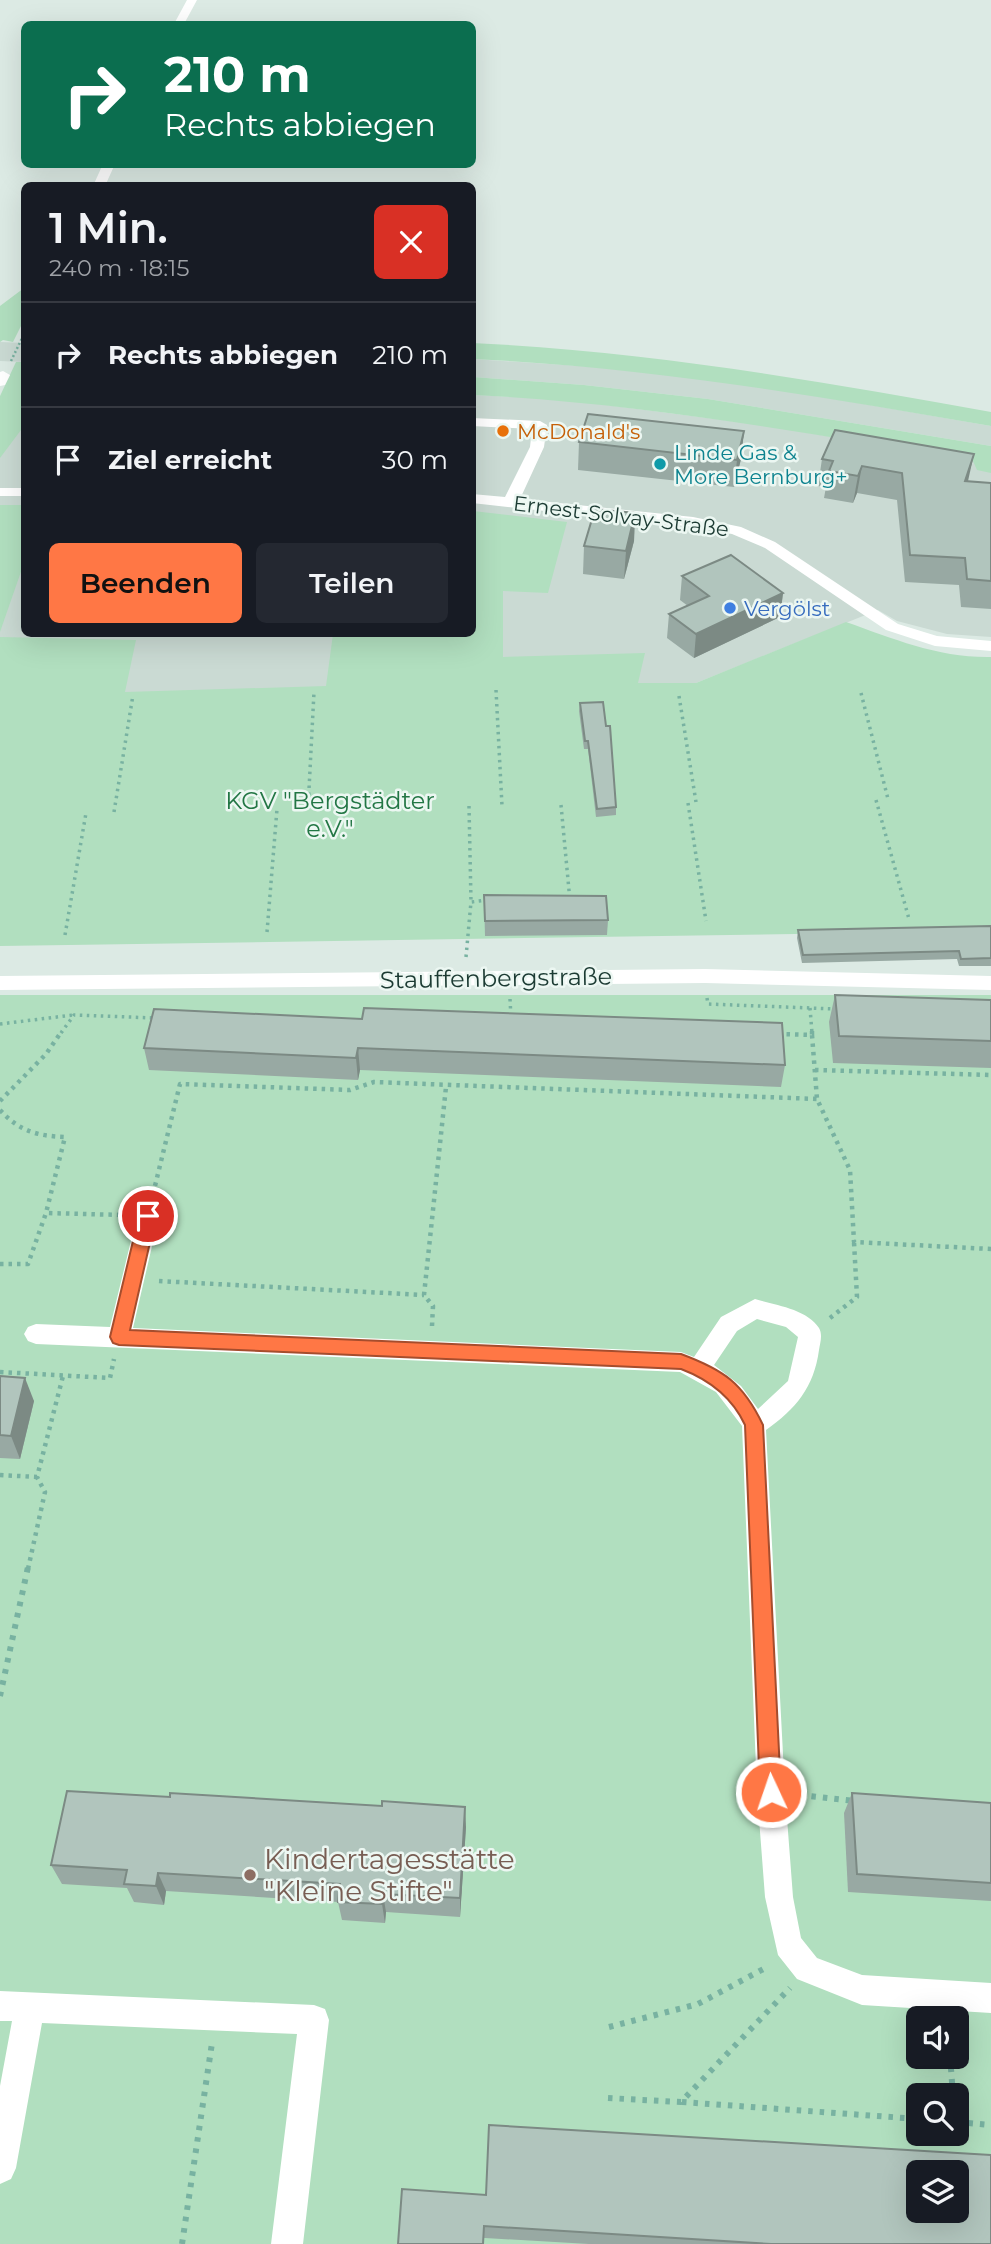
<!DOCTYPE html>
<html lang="de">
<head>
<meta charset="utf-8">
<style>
  body { margin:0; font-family:Montserrat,sans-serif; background:#242831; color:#f1f3f6; height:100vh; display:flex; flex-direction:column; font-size:26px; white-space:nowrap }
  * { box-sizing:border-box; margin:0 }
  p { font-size:23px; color:#9ea1a6 }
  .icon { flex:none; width:38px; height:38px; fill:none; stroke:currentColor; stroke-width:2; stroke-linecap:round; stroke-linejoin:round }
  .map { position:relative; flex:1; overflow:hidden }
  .drawer { position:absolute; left:21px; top:182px; width:455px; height:455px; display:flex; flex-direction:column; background:#171b24; border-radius:10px; box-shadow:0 7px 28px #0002 }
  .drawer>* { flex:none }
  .top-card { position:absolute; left:21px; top:21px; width:455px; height:147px; border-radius:10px; box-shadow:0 7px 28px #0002; background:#0b6e4f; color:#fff; overflow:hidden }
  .fabs { position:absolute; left:906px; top:2006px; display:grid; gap:14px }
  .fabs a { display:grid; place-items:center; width:63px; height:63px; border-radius:10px; background:#171b24; box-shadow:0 7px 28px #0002; font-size:35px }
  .pin { position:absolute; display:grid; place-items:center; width:60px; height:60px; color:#fff; margin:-30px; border:4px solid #fff; border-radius:50%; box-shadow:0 2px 7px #0007 }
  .me { position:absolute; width:77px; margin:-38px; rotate:357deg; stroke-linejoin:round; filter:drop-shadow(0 0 5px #0008) }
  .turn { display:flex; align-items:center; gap:24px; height:147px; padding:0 28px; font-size:32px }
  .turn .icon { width:91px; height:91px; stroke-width:2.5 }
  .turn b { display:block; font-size:49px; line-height:60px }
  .round { display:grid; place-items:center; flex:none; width:74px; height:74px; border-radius:10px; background:#242831 }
  .summary { display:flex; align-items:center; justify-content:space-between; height:119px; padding:0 28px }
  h1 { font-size:42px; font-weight:600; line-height:52px }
  .cta { display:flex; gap:14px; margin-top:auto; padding:14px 28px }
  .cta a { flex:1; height:80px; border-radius:10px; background:#ff7745; color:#111; font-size:28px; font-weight:600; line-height:80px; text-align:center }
  .cta a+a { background:#242831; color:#f1f3f6 }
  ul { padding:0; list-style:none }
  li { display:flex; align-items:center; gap:21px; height:105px; padding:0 28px; border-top:2px solid #363941 }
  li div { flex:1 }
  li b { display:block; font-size:26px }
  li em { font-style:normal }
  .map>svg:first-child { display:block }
  .built { fill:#cadad3 }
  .green { fill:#b1dfbf; fill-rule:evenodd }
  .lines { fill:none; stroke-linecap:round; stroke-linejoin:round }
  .path-far3 { stroke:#78b2a1; stroke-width:2.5; stroke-dasharray:2 2.5; stroke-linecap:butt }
  .path-far2 { stroke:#78b2a1; stroke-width:3.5; stroke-dasharray:2.5 4.5; stroke-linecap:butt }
  .path-far1 { stroke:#78b2a1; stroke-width:4.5; stroke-dasharray:3.5 5; stroke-linecap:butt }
  .path { stroke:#78b2a1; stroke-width:6; stroke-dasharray:4.5 7; stroke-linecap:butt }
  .minor { fill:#fff; fill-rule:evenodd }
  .wall { fill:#98a9a3 }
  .shaded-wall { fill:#7c8a84 }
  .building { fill:#b1c5bd; stroke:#7c8a84; stroke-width:2; fill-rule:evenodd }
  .route { fill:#ff7745; stroke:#a64d2d; stroke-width:2 }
  .food-dot { fill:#e8710a; stroke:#ecf7f2; stroke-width:2.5 }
  .culture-dot { fill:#0f9aa8; stroke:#ecf7f2; stroke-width:2.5 }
  .shop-dot { fill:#3f7fe0; stroke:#ecf7f2; stroke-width:2.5 }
  .education-dot { fill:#8d6e63; stroke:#ecf7f2; stroke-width:2.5 }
  .labels { text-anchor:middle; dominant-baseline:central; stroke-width:5; stroke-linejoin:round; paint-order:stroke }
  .far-food-label { font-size:21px; fill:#c56008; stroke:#ecf7f2; text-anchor:start }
  .far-culture-label { font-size:21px; fill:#0d838f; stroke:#ecf7f2; text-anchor:start }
  .far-street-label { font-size:21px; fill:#1c3b33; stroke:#ecf7f2 }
  .far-shop-label { font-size:21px; fill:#366cbe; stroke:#ecf7f2; text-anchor:start }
  .park-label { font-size:24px; fill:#227644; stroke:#ecf7f2 }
  .street-label { font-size:24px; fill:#1c3b33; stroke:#ecf7f2 }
  .near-education-label { font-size:28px; fill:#785e54; stroke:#ecf7f2; text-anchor:start }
</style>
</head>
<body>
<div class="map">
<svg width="991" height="2244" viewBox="0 0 991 2244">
  <rect width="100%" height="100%" fill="#dceae4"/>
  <g class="built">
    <polygon points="0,342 24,343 24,362 0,361"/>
    <polygon points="473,359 626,369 730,382 853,402 991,426 991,446 708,399 584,385 473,377"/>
    <polygon points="473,395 560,399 762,425 991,464 991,637 947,634 897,621 878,610 696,683 0,695 0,444 24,412 24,634 472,634"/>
  </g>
  <g class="green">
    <polygon points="24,288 24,320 13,342 3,340 0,342 0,306"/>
    <path d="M472,343C648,351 819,381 991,412V426C819,396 647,367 473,359Z"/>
    <polygon points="16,362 24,362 24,426 0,458 0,396"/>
    <path d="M473,377L584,385L708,399L991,446V473L977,470L973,461C807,433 641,403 473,395Z"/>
    <polygon points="0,505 24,505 24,563 0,632"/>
    <path d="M473,511L567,522L548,593L503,591V657L645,653L638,683H696L846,622C894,639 939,658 991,657V931L0,946V637L136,640L125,692L326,686L333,634H472Z"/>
    <path d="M0,995H991V2244H0ZM919,2018H957V2056H919ZM919,2095H957V2133H919ZM919,2172H957V2210H919Z"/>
  </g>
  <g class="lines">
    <polyline class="path-far3" points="11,361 24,334"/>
    <g class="path-far2">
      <polyline points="496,690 502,806"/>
      <polyline points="861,693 888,799"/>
      <polyline points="679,696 696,802"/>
      <polyline points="876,800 909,919"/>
      <polyline points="688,803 706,921"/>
      <polyline points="561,805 570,901"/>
      <polyline points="469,806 471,902"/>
      <polyline points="308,809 314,692"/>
      <polyline points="114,812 133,695"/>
      <polyline points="267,932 277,809"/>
      <polyline points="65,935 86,813"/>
      <polyline points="466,957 471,902 488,900"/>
      <polyline points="707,998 708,1004 836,1009"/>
      <polyline points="510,999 511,1018"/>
      <polyline points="810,1008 812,1033"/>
      <polyline points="0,1024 73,1015"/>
      <polyline points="61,1033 74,1015 155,1018"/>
    </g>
    <g class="path-far1">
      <polyline points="812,1031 812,1035"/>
      <polyline points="778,1034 812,1035 817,1099 850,1170 854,1242 991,1249"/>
      <polyline points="815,1070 991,1075"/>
      <polyline points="0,1101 46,1054 62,1031"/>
      <path d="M0,1110C19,1131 37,1136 65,1137L46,1213"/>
      <polyline points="153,1194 180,1084 350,1090 374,1082 817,1099"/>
      <polyline points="0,1264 28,1264 46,1213 123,1215"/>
      <polyline points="159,1281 424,1295"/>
      <polyline points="830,1318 857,1297 854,1242"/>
      <polyline points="432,1326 433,1306 424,1295 446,1087"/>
      <polyline points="0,1372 110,1378 114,1359"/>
      <polyline points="0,1475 37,1477"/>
      <polyline points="28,1569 45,1492 37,1477 63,1376"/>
    </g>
    <g class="path">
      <polyline points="0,1696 28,1567"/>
      <polyline points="800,1795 854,1801"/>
      <polyline points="609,2027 698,2004 769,1966"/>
      <polyline points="950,2056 953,2095"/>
      <polyline points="608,2098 681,2102 790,1988"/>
      <polyline points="682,2102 919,2119"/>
      <polyline points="957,2122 991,2125"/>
      <polyline points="182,2244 212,2043"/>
    </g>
    <g class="minor">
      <polygon points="187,0 197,0 184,24 174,24"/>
      <polygon points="103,164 115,164 105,186 93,186"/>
      <polygon points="3,371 10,375 5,385 0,386 0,372"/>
      <polygon points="472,418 540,421 547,425 544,447 520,499 693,517 741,527 775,542 898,624 937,636 991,641 991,651 935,646 886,630 765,548 732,534 693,527 472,503 472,494 505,497 530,447 532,429 472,426"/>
      <rect x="0" y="488" width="24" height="8"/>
      <polygon points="705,969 991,976 991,990 705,983 0,990 0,976"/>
      <path d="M148,1207L156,1210L159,1216L133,1328L681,1352L694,1357L721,1317L755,1299C775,1305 807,1309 819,1328C823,1335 820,1343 819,1350C814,1387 796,1409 766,1430L785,1792L793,1897L801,1938L817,1958L862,1975L991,1983V2013L862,2005L797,1979L778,1955L765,1897L757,1792L742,1426L716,1392L680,1372L36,1344L28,1341L24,1334L28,1327L36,1324L110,1327L137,1216L140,1210ZM757,1319L786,1327L798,1337L788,1381L758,1409L741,1386L714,1365L737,1331Z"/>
      <polygon points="0,1991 314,2005 325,2009 329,2020 303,2244 271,2244 297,2034 42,2023 16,2168 11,2179 0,2184 0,2086 12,2021 0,2021"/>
    </g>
  </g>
  <g class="wall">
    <polygon points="744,431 741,459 734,487 578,470 579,442"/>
    <polygon points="822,459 968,482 991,483 991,609 961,607 959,585 905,582 897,500 857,493 853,503 824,498 826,487 818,486"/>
    <polygon points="635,513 634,541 624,579 583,574 584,546"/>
    <polygon points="682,576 783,593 780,617 694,658 667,638 669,614 688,606 680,600"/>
    <polygon points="580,703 616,807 616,815 596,817 588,749 584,749 579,711"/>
    <polygon points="484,895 608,920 607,935 485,936"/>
    <polygon points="991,926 991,966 959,966 957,959 802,963 797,938 798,930"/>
    <polygon points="835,995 991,1000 991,1068 833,1063 829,1022"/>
    <polygon points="154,1009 785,1065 781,1087 360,1070 358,1080 149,1070 144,1048"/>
    <polygon points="0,1376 34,1401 20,1459 0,1458"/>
    <polygon points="852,1793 991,1803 991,1901 848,1892 844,1813"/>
    <polygon points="466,1827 460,1917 386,1912 385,1923 342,1920 338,1902 166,1891 164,1905 134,1902 127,1888 62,1884 51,1865"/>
    <polygon points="486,2195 991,2244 589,2244 485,2238 398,2244"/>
  </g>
  <g class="shaded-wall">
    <polygon points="744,431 741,459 734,487 737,460"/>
    <polygon points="974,454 968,481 965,481"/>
    <polygon points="862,466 857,493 853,503 858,476"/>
    <polygon points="635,513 634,541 624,579 626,551"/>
    <polygon points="783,593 780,617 694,658 696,634"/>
    <polygon points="358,1048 360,1070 358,1080 356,1058"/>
    <polygon points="25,1378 34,1401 20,1459 11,1436"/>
    <polygon points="465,1807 466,1827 460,1917 460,1898"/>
    <polygon points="158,1873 166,1891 164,1905 156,1886"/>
    <polygon points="383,1894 386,1912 385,1923 382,1904"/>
  </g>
  <g class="building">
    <polygon points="588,414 744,431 737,460 579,442"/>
    <polygon points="835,430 974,454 965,481 991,483 991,581 967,579 965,558 910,555 902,473 862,466 858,476 829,471 833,461 822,459"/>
    <polygon points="595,509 635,513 626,551 584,546"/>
    <polygon points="731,555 783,593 696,634 669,614 709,596 682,576"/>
    <polygon points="603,702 606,726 610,726 616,807 597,809 588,741 585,741 580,703"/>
    <polygon points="484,895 606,896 608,920 485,921"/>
    <polygon points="991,926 991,958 961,959 959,951 803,955 798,930"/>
    <polygon points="835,995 991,1000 991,1041 839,1036"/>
    <polygon points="364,1008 782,1023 785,1065 358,1048 356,1058 144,1048 154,1009 362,1019"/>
    <polygon points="0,1376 25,1378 11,1436 0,1435"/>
    <polygon points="67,1791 170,1797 170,1793 382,1806 382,1801 465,1807 460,1898 383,1894 382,1904 338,1902 340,1884 158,1873 156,1886 124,1884 127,1870 51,1865"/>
    <polygon points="852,1793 991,1803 991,1883 857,1874"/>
    <path d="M489,2125L991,2155V2244H771L484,2226L483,2244H398L402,2189L486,2195ZM919,2172H957V2210H919Z"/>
  </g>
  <path class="route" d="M148,1209L154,1211L156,1216L130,1330L681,1354C724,1370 743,1383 763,1425L781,1792L778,1799L771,1802L763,1799L760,1792L745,1425C732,1397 710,1380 681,1369L119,1345L113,1343L110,1337L139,1216L142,1211Z"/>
  <circle class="food-dot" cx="503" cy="431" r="7"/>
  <circle class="culture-dot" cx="660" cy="464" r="7"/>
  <circle class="shop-dot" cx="730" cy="608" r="7"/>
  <circle class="education-dot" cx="250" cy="1875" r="7"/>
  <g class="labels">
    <g class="far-food-label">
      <text x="517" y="431">McDonald's</text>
    </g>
    <g class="far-culture-label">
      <text x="674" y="452">Linde Gas &amp;<tspan x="674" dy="24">More Bernburg+</tspan></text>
    </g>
    <g class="far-street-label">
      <text transform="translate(621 516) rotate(7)">Ernest-Solvay-Straße</text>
    </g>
    <g class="far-shop-label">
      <text x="744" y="608">Vergölst</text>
    </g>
    <g class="park-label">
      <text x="330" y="800">KGV "Bergstädter<tspan x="330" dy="28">e.V."</tspan></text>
    </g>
    <g class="street-label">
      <text transform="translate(496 978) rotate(-1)">Stauffenbergstraße</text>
    </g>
    <g class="near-education-label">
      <text x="264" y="1859">Kindertagesstätte<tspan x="264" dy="32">"Kleine Stifte"</tspan></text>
    </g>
  </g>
</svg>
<div class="fabs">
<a><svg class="icon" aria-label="sound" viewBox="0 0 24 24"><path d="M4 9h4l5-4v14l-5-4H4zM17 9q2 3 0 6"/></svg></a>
<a><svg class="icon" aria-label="search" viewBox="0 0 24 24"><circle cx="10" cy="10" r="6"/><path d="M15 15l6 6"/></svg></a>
<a><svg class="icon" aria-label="layers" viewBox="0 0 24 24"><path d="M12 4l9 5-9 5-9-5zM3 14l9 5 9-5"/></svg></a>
</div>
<div class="pin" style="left:148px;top:1216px;background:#d93025"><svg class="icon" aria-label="arrive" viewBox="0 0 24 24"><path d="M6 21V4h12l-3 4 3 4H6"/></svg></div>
<svg class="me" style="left:771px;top:1792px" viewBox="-20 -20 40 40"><circle r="17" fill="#ff7745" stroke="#fff" stroke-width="3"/><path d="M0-11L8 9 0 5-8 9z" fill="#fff"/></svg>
<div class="top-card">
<div class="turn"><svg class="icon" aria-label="right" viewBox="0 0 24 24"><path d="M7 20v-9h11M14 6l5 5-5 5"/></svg><div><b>210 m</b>Rechts abbiegen</div></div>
</div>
<section class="drawer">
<div class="summary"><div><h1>1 Min.</h1><p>240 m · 18:15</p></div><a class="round" style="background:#d93025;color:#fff"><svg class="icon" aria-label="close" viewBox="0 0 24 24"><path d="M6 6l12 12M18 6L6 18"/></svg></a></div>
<ul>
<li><svg class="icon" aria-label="right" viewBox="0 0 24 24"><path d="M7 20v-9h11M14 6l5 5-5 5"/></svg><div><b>Rechts abbiegen</b></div><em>210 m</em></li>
<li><svg class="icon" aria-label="arrive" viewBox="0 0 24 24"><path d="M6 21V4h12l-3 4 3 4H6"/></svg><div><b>Ziel erreicht</b></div><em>30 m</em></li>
</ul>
<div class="cta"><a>Beenden</a><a>Teilen</a></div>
</section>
</div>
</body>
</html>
